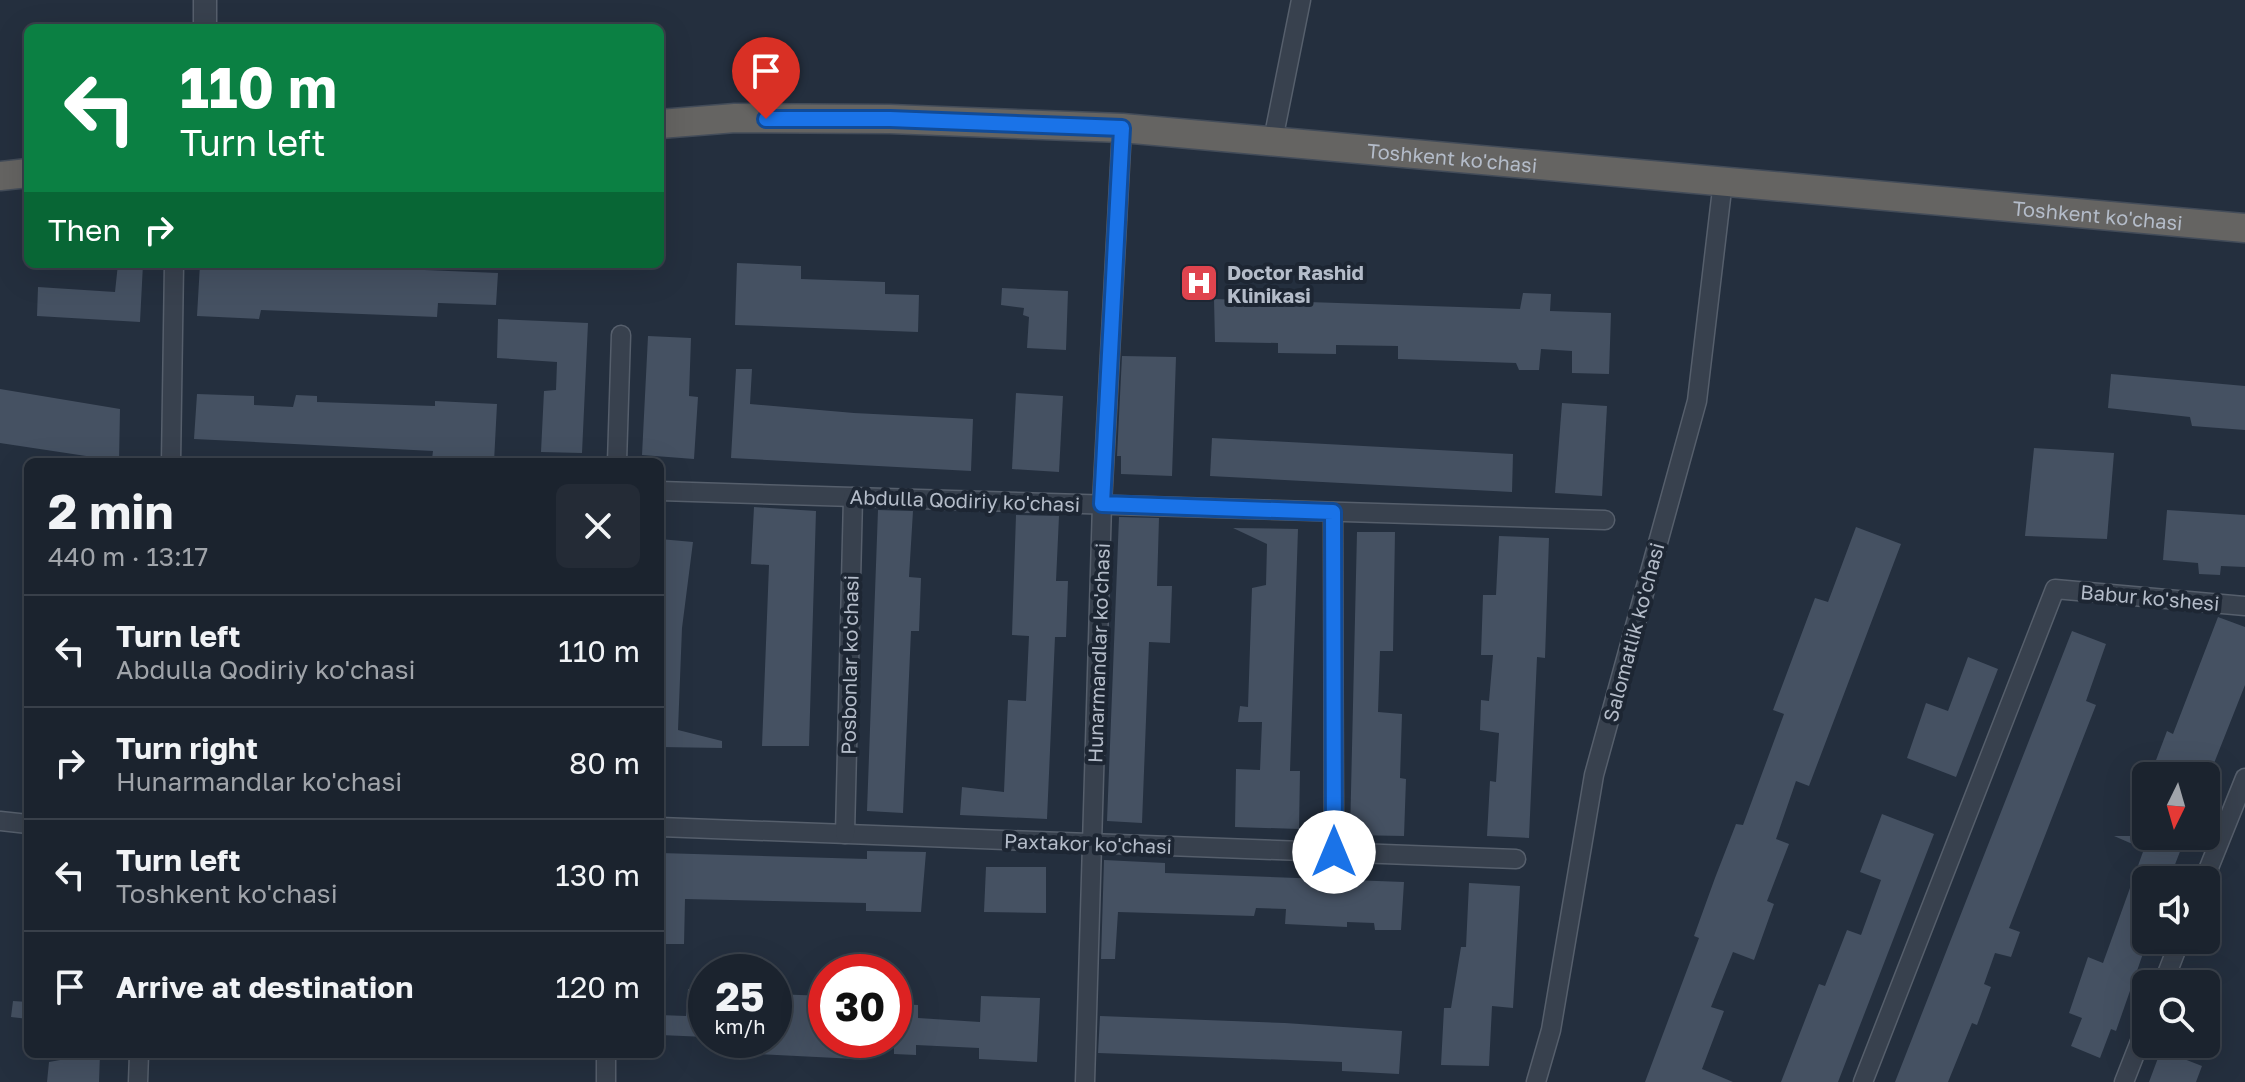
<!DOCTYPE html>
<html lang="en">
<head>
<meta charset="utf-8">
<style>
  body { margin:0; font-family:"Golos Text",sans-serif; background:#242b36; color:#f1f3f6; height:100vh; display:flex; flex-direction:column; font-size:30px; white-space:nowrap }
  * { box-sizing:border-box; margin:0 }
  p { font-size:26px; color:#a0a4aa }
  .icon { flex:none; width:44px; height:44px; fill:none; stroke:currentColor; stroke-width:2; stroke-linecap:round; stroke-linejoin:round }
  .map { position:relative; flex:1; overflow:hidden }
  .sheet { position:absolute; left:24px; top:458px; width:640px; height:600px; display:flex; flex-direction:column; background:#1b232e; border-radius:12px; box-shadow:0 8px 32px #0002,0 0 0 2px #39404a }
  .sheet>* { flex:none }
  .banner { position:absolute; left:24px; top:24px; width:640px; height:244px; border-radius:12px; box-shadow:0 8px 32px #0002,0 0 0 2px #39404a; background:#0b8043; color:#fff; overflow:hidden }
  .needle { width:52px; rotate:185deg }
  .controls { position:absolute; left:2132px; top:762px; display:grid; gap:16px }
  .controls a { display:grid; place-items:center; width:88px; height:88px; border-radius:12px; background:#1b232e; box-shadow:0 8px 32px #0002,0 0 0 2px #39404a; font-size:40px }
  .speed { position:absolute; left:688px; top:954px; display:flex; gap:16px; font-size:40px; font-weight:700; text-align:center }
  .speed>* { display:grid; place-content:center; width:104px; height:104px; border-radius:50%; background:#1b232e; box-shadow:0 8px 32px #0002,0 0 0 2px #39404a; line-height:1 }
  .speed small { font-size:20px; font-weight:400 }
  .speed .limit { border:12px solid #d22; background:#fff; color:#111 }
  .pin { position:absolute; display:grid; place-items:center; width:68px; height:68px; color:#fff; margin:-82px -34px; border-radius:50% 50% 50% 0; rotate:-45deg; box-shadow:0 0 8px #0007 }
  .pin .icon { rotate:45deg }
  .me { position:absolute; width:88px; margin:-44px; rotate:0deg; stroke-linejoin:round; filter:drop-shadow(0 0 6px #0008) }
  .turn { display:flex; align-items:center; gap:28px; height:168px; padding:0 24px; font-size:36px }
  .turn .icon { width:104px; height:104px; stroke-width:2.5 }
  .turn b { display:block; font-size:56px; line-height:68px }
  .then { display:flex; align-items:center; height:76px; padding:0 24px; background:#0003; gap:16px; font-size:30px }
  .round { display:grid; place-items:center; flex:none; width:84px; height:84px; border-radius:12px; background:#242b36 }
  .summary { display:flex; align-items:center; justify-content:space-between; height:136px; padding:0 24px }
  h1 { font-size:48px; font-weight:700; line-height:60px }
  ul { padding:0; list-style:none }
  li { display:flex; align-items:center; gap:24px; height:112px; padding:0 24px; border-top:2px solid #39404a }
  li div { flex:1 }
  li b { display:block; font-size:30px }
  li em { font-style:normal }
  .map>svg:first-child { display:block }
  .building { fill:#455162 }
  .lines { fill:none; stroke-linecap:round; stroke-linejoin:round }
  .minor-casing { stroke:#565f6c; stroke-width:21 }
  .tertiary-casing { stroke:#565f6c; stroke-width:25 }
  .trunk-casing { stroke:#434c59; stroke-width:31 }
  .minor { stroke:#38414e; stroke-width:18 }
  .tertiary { stroke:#38414e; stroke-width:22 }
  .trunk { stroke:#656462; stroke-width:28 }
  .route-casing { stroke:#114b97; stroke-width:20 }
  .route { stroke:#1a73e8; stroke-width:14 }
  .labels { text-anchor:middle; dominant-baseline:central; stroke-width:8; stroke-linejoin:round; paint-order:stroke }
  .street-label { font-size:20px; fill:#b4bcc9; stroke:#1d2633 }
  .poi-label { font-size:20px; font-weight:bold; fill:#b4bcc9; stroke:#1d2633; text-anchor:start }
</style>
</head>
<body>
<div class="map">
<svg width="2245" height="1082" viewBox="0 0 2245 1082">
  <rect width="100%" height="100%" fill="#242f3e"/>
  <g class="building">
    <polygon points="737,263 801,266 801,279 885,282 885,294 919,295 918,332 735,325"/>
    <polygon points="118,264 143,264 140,322 37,316 38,287 115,292"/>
    <polygon points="200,264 278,264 498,273 496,305 438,303 437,317 261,310 259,319 197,316"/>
    <polygon points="1002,288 1068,291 1066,350 1027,348 1029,317 1023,315 1024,308 1001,305"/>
    <polygon points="1523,293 1551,294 1550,311 1611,313 1609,374 1572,373 1572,351 1541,349 1539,370 1519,370 1516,363 1398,359 1398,346 1336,345 1336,354 1278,353 1278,343 1215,342 1214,299 1520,309"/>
    <polygon points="498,319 588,323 582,453 541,452 544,391 556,390 557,362 497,358"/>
    <polygon points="648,336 691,338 689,396 698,397 694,459 642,455"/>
    <polygon points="1122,356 1176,357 1172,476 1121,474 1121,456 1117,456"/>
    <polygon points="736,369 752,369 750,404 854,413 973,419 971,471 731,458"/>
    <polygon points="2111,374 2245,386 2245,430 2192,426 2190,417 2108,408"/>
    <polygon points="0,389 120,409 119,462 88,462 86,456 0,443"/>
    <polygon points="1016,393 1063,396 1059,472 1012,469"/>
    <polygon points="197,394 254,396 254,405 293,407 296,395 317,396 317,402 435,406 435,401 497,404 494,462 432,459 433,451 194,439"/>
    <polygon points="1562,403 1607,406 1602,496 1555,493"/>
    <polygon points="1212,438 1513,454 1512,492 1210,476"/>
    <polygon points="2034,448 2114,453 2107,539 2025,536"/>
    <polygon points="754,507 816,511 809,746 762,746 769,565 751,564"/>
    <polygon points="878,510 913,511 909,577 921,578 919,631 911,631 903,813 867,811"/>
    <polygon points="2167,510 2245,515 2245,567 2221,566 2220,575 2199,574 2198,563 2163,560"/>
    <polygon points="1016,515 1059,516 1056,581 1068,581 1066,637 1055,637 1047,819 960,815 962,787 1004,792 1008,700 1026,701 1029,636 1012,635"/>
    <polygon points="1119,517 1159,518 1157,586 1172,586 1170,643 1149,642 1142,823 1107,821"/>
    <polygon points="1856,527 1901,544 1809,786 1796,781 1776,839 1789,844 1767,901 1774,904 1754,960 1733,952 1711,1007 1724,1011 1702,1069 1733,1082 1645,1082 1699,938 1694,936 1715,878 1736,824 1743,825 1784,714 1773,710 1815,598 1828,602"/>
    <polygon points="1233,528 1298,529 1290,771 1300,771 1299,829 1235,827 1236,769 1260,770 1262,722 1238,722 1240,706 1248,707 1252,588 1266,585 1267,544"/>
    <polygon points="1357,532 1395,532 1393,651 1380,651 1378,712 1402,714 1400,778 1406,779 1404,836 1350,835"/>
    <polygon points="1499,536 1549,538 1545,658 1537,657 1529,838 1487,836 1490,781 1496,782 1499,733 1480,730 1481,700 1489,701 1493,655 1481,655 1483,595 1496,595"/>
    <polygon points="660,539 693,542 682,628 678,730 722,741 722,748 660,747"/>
    <polygon points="2218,617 2245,627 2245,685 2209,776 2150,776 2167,731 2173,734"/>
    <polygon points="2072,631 2106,644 2086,701 2096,705 2009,928 2020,932 2011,957 1995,953 1984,984 1991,987 1977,1025 1972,1023 1948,1082 1895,1082"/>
    <polygon points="1968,657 1998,669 1956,777 1907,758 1926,703 1948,711"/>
    <polygon points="1882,814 1934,834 1838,1082 1781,1082 1819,984 1825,986 1847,930 1861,935 1881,880 1860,872"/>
    <polygon points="2114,836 2186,836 2169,880 2146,880 2146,945 2116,1031 2111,1029 2100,1058 2071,1046 2082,1018 2069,1013 2088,957 2103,963 2144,849"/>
    <polygon points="867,851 926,852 921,912 866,911 866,903 685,899 684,944 661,944 660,853 867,859"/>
    <polygon points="1104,860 1165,863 1165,873 1404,882 1401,930 1375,930 1374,923 1347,922 1347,927 1285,924 1286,909 1256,908 1254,916 1118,912 1115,959 1101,959"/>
    <polygon points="986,867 1046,867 1046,913 984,912"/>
    <polygon points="1469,883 1520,886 1513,1008 1492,1006 1489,1066 1441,1065 1444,1008 1451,1008 1461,947 1466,947"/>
    <polygon points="688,989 706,990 706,1037 660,1035 660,1015 686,1016"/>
    <polygon points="774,994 826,996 826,1040 857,1040 856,1059 738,1053 738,1040 774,1040"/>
    <polygon points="981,996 1040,998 1037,1062 979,1059 979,1048 916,1045 916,1055 894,1054 894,1004 918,1005 918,1018 980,1022"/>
    <polygon points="13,1001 28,1002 28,1019 11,1017"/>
    <polygon points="1100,1016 1285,1023 1402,1031 1399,1074 1342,1071 1342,1062 1098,1053"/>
    <polygon points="2161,1050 2202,1066 2196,1082 2149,1082"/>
    <polygon points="61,1054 100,1054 99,1082 47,1082 49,1062 60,1060"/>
  </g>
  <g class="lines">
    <g class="minor-casing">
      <g id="minor">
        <polyline points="1273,140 1301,0"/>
        <polyline points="171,462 174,264"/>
        <polyline points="617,462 621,335"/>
        <polyline points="660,491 1605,520"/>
        <polyline points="1333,512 1334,852"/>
        <polyline points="0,821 28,824"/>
        <polyline points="660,827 1516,859"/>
        <polyline points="845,834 853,497"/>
        <polyline points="2204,880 2245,778"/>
        <polyline points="2163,984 2180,940"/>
        <polyline points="138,1082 139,1054"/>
        <polyline points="606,1082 606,1054"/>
        <polyline points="1085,1082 1102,504 1122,128"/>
        <polyline points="1536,1082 1551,1030 1594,775 1697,401 1723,181"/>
        <polyline points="1863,1082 2055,589 2245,606"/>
        <polyline points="2124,1082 2146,1026"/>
      </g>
    </g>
    <g class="tertiary-casing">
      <polyline id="tertiary" points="205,28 205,0"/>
    </g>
    <g class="trunk-casing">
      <g id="trunk">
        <path id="s1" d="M660,124L735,118L890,119L1122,128L2245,228"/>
        <polyline points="0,176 28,173"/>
      </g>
    </g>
    <use href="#minor" class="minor"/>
    <use href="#tertiary" class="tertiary"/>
    <use href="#trunk" class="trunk"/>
  </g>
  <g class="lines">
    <g class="route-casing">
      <polyline id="route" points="766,119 890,119 1122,128 1102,504 1333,512 1334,852"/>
    </g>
    <use href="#route" class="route"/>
  </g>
  <defs>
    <g id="hospital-square" transform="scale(2)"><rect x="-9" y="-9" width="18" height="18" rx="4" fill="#e0444e" stroke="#1d2633"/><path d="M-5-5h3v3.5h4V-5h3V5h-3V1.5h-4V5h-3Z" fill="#fff"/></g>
  </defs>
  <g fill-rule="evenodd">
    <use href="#hospital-square" x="1199" y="283"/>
  </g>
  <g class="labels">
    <g class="street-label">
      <text stroke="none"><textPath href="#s1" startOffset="794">Toshkent ko'chasi</textPath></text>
      <text stroke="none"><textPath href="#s1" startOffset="1442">Toshkent ko'chasi</textPath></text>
      <text transform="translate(965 500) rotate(2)">Abdulla Qodiriy ko'chasi</text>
      <text transform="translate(2150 597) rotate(5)">Babur ko'shesi</text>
      <text transform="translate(1633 632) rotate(-75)">Salomatlik ko'chasi</text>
      <text transform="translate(1098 653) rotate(-88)">Hunarmandlar ko'chasi</text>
      <text transform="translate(849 665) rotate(-89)">Posbonlar ko'chasi</text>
      <text transform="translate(1088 843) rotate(2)">Paxtakor ko'chasi</text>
    </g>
    <g class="poi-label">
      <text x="1227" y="272">Doctor Rashid<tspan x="1227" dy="23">Klinikasi</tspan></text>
    </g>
  </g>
</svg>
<div class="controls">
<a><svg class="needle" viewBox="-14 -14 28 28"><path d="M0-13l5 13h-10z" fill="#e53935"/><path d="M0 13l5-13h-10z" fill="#a0a4aa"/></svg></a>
<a><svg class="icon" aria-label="sound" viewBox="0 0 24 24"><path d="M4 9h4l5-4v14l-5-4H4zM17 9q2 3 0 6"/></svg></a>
<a><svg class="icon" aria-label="search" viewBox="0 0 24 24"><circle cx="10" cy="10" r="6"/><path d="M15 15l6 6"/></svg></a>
</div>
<div class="speed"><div>25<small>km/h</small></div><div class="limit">30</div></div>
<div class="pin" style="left:766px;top:119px;background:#d93025"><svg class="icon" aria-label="arrive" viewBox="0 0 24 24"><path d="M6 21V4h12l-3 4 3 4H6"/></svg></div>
<svg class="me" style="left:1334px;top:852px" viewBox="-20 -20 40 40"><circle r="19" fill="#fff"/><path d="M0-13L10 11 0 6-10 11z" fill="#1a73e8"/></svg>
<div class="banner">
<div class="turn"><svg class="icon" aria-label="left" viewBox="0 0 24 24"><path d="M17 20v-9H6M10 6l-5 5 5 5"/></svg><div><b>110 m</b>Turn left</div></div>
<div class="then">Then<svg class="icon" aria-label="right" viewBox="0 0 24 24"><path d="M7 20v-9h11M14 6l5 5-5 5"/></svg></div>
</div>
<section class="sheet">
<div class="summary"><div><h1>2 min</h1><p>440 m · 13:17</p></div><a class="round"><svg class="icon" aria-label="close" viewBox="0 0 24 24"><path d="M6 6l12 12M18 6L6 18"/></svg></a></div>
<ul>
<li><svg class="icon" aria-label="left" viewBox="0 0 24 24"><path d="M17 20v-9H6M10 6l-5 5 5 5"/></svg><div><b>Turn left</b><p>Abdulla Qodiriy ko'chasi</p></div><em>110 m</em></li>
<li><svg class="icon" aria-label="right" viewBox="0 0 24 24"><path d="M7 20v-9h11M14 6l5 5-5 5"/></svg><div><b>Turn right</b><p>Hunarmandlar ko'chasi</p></div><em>80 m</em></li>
<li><svg class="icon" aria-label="left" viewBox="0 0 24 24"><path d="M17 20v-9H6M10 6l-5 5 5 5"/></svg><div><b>Turn left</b><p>Toshkent ko'chasi</p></div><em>130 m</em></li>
<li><svg class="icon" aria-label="arrive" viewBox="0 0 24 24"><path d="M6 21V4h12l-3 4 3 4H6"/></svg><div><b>Arrive at destination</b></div><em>120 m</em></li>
</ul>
</section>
</div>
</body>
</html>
